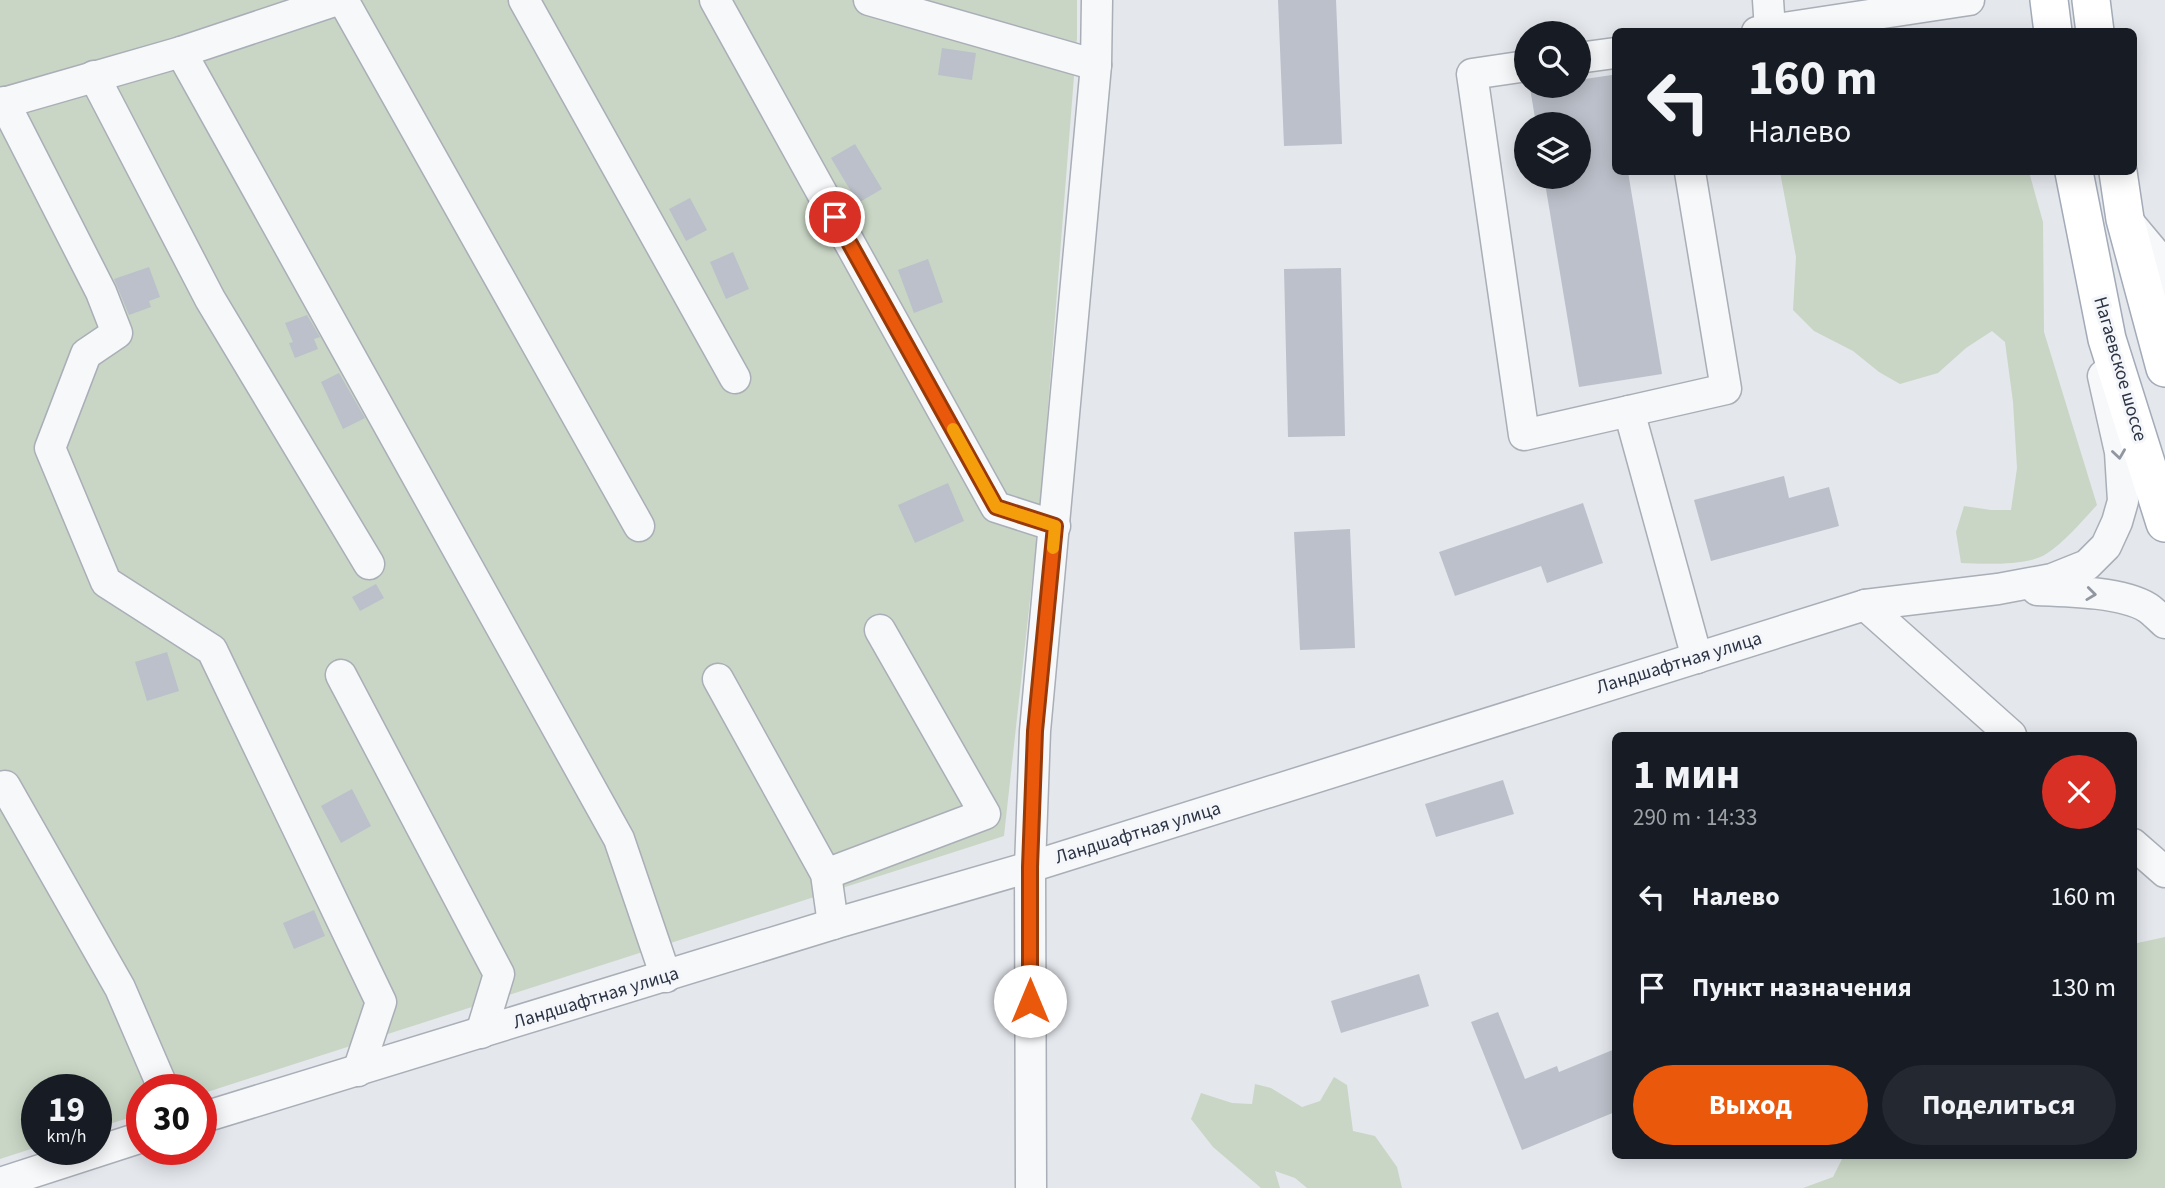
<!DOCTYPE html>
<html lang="ru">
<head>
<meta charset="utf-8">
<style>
  body { margin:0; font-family:"Source Sans 3",sans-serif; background:#242831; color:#f1f3f6; height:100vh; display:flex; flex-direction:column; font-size:26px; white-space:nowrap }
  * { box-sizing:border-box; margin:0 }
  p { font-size:23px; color:#9ea1a6 }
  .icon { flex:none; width:38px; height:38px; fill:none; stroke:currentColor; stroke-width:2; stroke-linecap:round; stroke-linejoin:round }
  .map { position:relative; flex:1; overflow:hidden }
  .panel { position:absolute; left:1612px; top:732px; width:525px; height:427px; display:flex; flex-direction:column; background:#171b24; border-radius:10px; box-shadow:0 4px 18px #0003 }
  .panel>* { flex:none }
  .hud { position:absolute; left:1612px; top:28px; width:525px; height:147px; border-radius:10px; box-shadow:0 4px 18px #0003; background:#171b24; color:#f1f3f6; overflow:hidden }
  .fabs { position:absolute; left:1514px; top:21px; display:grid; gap:14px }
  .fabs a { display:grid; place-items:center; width:77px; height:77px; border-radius:50%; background:#171b24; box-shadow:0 4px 18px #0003; font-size:35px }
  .speed { position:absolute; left:21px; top:1074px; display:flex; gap:14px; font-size:35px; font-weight:700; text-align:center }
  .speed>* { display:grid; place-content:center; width:91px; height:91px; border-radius:50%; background:#171b24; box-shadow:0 4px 18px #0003; line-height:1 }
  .speed small { font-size:18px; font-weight:400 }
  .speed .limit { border:10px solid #d22; background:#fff; color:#111 }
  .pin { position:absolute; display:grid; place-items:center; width:60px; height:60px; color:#fff; margin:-30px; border:4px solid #fff; border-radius:50%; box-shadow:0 2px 7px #0007 }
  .me { position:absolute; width:77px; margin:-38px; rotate:0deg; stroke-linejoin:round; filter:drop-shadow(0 0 5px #0008) }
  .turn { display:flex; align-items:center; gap:24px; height:147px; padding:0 21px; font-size:32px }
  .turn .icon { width:91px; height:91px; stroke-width:2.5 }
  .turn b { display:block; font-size:49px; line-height:60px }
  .round { display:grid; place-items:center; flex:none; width:74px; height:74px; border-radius:37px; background:#242831 }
  .overview { display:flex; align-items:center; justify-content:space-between; height:119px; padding:0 21px }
  h1 { font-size:42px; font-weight:700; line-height:52px }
  .primary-button { display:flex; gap:14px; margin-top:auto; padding:14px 21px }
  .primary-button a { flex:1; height:80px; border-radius:42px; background:#ea580c; color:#fff; font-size:28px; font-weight:700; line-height:80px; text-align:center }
  .primary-button a+a { background:#242831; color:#f1f3f6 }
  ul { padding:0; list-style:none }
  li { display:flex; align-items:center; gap:21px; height:91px; padding:0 21px }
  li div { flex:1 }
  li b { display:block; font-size:26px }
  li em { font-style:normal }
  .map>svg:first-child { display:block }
  .green { fill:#c9d6c5 }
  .building { fill:#bbc0ca }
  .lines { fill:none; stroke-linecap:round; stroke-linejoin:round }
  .minor-casing { stroke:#a9aeb7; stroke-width:33 }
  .major-casing { stroke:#a3abb8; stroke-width:40 }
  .minor { stroke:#f7f8fa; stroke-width:30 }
  .major { stroke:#fff; stroke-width:37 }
  .oneway { stroke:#9196a0 }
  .route-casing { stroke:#983908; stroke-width:18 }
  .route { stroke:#ea580c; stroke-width:12 }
  .slow { stroke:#f59e0b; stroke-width:12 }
  .labels { text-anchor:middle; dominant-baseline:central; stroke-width:6; stroke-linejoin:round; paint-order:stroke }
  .street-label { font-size:19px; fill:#2b3445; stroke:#f4f6f9 }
</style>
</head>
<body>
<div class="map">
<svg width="2165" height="1188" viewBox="0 0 2165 1188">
  <rect width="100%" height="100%" fill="#e4e7ec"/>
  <g class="green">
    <polygon points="0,0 1077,0 1077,38 1040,509 1004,836 201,1094 201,1090 142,1090 142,1114 96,1128 96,1090 37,1090 37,1147 0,1159"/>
    <path d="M1780,172H2029L2043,222L2044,332L2097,505C2081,522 2066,541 2046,554C2028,566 1983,564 1961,563L1956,532L1964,506L1991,510H2011L2017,468L2013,402L2005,342L1992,331L1966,348L1938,373L1900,384L1879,372L1853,351L1814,331L1793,310L1796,257Z"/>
    <polygon points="2165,937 2165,1188 1803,1188 1833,1177 1844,1155 2133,1155 2133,944"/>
    <polygon points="1334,1077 1347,1085 1353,1131 1375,1136 1397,1167 1402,1188 1307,1188 1295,1178 1275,1171 1280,1188 1261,1188 1213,1147 1191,1119 1201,1093 1232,1103 1252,1104 1255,1084 1271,1088 1302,1107 1320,1101"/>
  </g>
  <g class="building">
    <polygon points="1278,0 1336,0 1342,144 1284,146"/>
    <polygon points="942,48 976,53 972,80 938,75"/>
    <polygon points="1612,75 1615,93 1615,172 1628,172 1662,374 1579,387 1544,177 1578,177 1578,124 1536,124 1530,88 1578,86 1578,80"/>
    <polygon points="855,144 882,189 858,203 831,158"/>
    <polygon points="690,198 707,230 686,241 669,209"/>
    <polygon points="733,252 749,289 726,299 710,262"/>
    <polygon points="928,259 943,302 914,313 898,270"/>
    <polygon points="149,267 160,297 149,301 151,307 129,315 114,279"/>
    <polygon points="1341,268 1345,436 1288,437 1284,269"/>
    <polygon points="307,315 320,337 314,339 318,349 295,358 289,343 293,342 285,323"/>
    <polygon points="339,373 365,418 343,429 321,382"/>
    <polygon points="1784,476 1789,498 1829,487 1839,526 1711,561 1694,500"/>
    <polygon points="948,483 964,521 915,543 898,505"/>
    <polygon points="1583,503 1603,563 1547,583 1541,566 1455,596 1439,552"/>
    <polygon points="1350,529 1355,648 1300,650 1294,532"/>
    <polygon points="376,584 384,598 360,611 352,597"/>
    <polygon points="167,652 179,691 147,701 135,662"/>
    <polygon points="1503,780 1514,814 1436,837 1425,804"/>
    <polygon points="352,789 371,826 341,843 321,806"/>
    <polygon points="314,910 325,936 294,949 283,923"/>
    <polygon points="1419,974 1429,1006 1341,1033 1331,1001"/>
    <polygon points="1498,1012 1525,1079 1557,1066 1559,1072 1615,1049 1615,1112 1522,1150 1471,1022"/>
  </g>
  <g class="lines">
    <g class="minor-casing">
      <g id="minor">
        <polyline points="343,0 639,526"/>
        <polyline points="524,0 735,378"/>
        <polyline points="715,0 996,507 1055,526"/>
        <polyline points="869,0 1096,65"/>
        <polyline points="1768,0 1770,30"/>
        <polyline points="1757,32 1969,0"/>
        <polyline points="181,52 619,839 666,977"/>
        <polyline points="1578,58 1615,53"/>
        <polyline points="1526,66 1472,74 1524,435 1726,389 1690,172"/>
        <polyline points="94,76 210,299 369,564"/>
        <polyline points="4,102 101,292 117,333 86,354 50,448 106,582 212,650 381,1002 358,1071"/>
        <polyline points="0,104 181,52 337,0"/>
        <polyline points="2127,220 2157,256 2165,285"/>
        <polyline points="1629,411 1697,658"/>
        <path d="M2037,590C2067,591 2123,592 2148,608C2154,612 2160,619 2165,623"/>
        <polyline points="1865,605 2011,735"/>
        <polyline points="341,675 499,974 481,1033"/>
        <polyline points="718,679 826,874 833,924"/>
        <polyline points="5,786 120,988 164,1090"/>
        <polyline points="2133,844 2165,872"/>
        <polyline points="826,874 985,814 880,630"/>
        <polyline points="201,1118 840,922 1030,867 1865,605 1998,589 2052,579 2087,565 2106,546 2117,522 2123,501 2120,452 2103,376"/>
        <polyline points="0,1183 142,1137"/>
        <polyline points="1031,1188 1030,867 1035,731 1096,65 1097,0"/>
      </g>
    </g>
    <g class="major-casing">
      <g id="major">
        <polyline points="2049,0 2053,32"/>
        <polyline points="2091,0 2095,32"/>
        <polyline points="2074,172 2107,339 2165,523"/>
        <polyline points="2118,172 2125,219 2165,368"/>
      </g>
    </g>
    <use href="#minor" class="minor"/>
    <use href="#major" class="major"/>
  </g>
  <defs><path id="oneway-chevron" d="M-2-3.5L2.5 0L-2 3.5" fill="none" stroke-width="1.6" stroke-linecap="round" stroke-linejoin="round" transform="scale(1.75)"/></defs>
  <g class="oneway">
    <use href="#oneway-chevron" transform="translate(2119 454) rotate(82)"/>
    <use href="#oneway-chevron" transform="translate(2091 594) rotate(7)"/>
  </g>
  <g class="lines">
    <g class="route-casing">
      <polyline id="route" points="835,217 996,507 1055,526 1035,731 1030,867 1030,1001"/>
    </g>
    <use href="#route" class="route"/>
    <polyline class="slow" points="953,429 996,507 1055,526 1053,548"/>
  </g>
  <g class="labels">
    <g class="street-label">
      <text transform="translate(2120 369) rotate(74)">Нагаевское шоссе</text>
      <text transform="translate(1679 663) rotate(-17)">Ландшафтная улица</text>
      <text transform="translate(1138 833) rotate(-17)">Ландшафтная улица</text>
      <text transform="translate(596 998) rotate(-17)">Ландшафтная улица</text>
    </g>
  </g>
</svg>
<div class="fabs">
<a><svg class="icon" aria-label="search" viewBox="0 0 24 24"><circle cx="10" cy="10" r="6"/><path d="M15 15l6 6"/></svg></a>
<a><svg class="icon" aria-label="layers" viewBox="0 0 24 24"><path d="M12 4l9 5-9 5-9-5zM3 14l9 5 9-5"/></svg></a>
</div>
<div class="speed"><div>19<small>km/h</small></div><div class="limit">30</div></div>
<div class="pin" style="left:835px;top:217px;background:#d93025"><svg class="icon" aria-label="arrive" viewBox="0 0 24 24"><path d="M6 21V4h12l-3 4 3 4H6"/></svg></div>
<svg class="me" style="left:1030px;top:1001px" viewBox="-20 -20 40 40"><circle r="19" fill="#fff"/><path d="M0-13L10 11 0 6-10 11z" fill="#ea580c"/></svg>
<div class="hud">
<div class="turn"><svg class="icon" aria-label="left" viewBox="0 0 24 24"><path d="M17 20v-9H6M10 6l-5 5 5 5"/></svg><div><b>160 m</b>Налево</div></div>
</div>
<section class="panel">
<div class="overview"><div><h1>1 мин</h1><p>290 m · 14:33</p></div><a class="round" style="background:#d93025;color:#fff"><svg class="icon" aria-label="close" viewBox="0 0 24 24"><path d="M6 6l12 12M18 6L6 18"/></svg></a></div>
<ul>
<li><svg class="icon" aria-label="left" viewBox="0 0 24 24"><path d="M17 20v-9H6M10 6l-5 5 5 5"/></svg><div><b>Налево</b></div><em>160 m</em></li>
<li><svg class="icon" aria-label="arrive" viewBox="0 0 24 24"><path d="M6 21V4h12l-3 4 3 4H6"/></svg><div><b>Пункт назначения</b></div><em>130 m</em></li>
</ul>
<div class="primary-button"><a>Выход</a><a>Поделиться</a></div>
</section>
</div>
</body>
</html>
